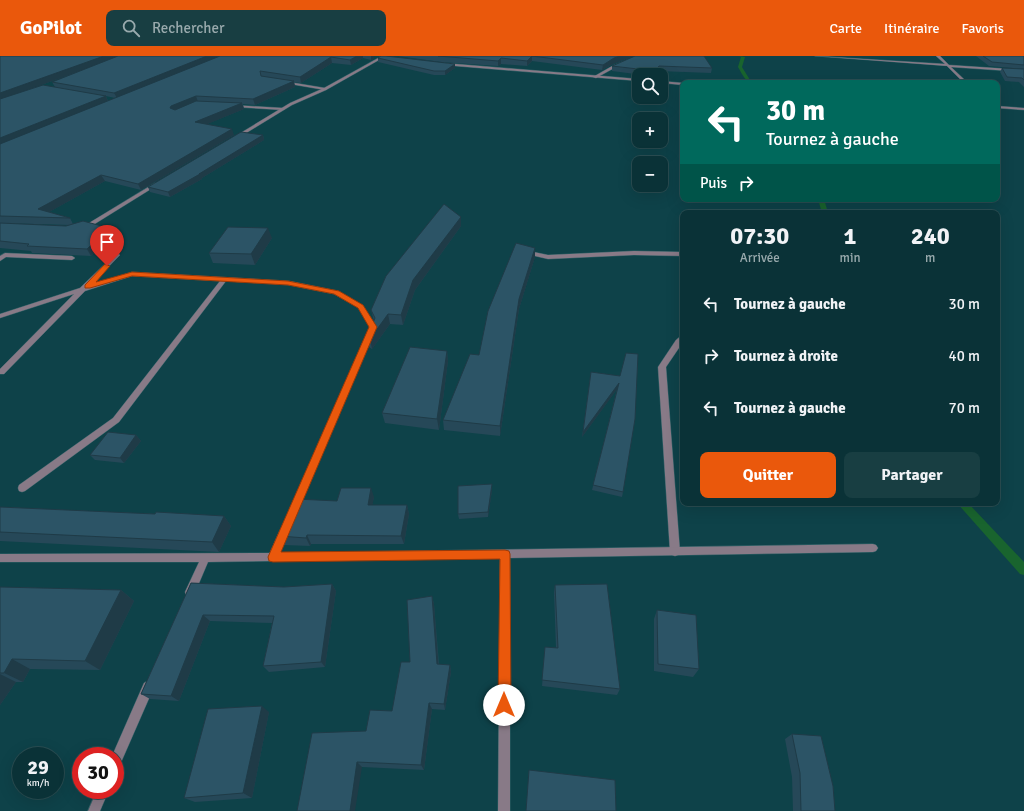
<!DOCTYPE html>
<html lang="fr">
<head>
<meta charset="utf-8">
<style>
  body { margin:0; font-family:Signika,sans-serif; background:#183e42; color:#f1f3f6; height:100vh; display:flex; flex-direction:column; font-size:15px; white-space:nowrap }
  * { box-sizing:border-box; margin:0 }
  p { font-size:13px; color:#99aaad }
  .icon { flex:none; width:22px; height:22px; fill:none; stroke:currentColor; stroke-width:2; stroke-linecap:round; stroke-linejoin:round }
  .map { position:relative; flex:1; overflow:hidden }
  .details { position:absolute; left:680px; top:154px; width:320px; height:296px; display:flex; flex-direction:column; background:#0a3237; border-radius:8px; box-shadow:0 4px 16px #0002,0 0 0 1px #2a4d52 }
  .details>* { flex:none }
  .hud { position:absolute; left:680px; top:24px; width:320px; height:122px; border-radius:8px; box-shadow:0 4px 16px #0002,0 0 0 1px #2a4d52; background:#00695c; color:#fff; overflow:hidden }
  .fabs { position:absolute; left:632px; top:12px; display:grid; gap:8px }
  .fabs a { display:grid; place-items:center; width:36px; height:36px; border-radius:8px; background:#0a3237; box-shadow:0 4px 16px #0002,0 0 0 1px #2a4d52; font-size:20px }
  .speed { position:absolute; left:12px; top:691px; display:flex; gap:8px; font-size:20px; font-weight:700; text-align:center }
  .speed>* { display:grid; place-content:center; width:52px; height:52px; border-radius:50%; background:#0a3237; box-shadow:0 4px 16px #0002,0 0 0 1px #2a4d52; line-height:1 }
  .speed small { font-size:10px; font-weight:400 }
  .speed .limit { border:6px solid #d22; background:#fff; color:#111 }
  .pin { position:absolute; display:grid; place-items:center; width:34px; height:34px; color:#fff; margin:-41px -17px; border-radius:50% 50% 50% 0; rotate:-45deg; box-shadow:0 0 4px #0007 }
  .pin .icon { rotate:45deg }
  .me { position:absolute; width:44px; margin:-22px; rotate:0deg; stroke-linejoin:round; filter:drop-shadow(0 0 3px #0008) }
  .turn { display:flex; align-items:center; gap:14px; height:84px; padding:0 20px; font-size:18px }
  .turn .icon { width:52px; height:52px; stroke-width:2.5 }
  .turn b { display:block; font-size:28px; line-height:34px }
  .then { display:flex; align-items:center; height:38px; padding:0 20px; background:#0003; gap:8px; font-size:15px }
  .eta { display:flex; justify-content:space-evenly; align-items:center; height:68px; text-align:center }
  .eta b { font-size:24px; font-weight:700; line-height:28px }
  .button { display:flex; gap:8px; margin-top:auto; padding:8px 20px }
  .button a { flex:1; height:46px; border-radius:8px; background:#ea580c; color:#fff; font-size:16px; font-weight:700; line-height:46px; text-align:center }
  .button a+a { background:#183e42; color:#f1f3f6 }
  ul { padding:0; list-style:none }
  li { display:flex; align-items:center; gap:12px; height:52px; padding:0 20px }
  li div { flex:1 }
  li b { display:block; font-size:15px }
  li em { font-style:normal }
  header { display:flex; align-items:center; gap:24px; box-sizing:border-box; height:56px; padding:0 20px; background:#ea580c; color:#fff }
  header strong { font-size:19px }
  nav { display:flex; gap:22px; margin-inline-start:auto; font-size:14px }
  .search { width:280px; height:36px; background:#183e42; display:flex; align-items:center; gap:10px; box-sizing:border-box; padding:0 14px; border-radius:8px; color:#99aaad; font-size:15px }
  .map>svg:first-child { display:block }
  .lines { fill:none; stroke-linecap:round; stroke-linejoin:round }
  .stream { fill:#19642e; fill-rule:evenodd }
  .service-casing { stroke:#316167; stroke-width:1 }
  .minor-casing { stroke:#316167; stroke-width:1 }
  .service { fill:#887a87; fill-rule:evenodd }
  .minor { fill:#887a87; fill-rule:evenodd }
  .wall { fill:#264858; fill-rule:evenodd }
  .shaded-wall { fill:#1f3b47 }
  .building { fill:#2c5466; stroke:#1f3b47 }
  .route { fill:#ea580c; stroke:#983908 }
</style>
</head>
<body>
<header>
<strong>GoPilot</strong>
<div class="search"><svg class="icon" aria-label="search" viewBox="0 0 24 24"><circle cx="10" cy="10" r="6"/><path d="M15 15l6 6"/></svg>Rechercher</div>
<nav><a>Carte</a><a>Itinéraire</a><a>Favoris</a></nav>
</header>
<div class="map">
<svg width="1024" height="755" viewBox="0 0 1024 755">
  <rect width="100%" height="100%" fill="#0e4249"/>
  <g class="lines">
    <g class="stream">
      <path d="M739,0L745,1L742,11L750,24L755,27C745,27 743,19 738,11L741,1Z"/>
      <polygon points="818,143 824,143 828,157 822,157"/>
      <polygon points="957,447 968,447 1024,506 1024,519 1020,518"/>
    </g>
    <g class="service-casing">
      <g id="service">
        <polygon points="638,0 643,0 616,11 596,22 593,21 614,9"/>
        <polygon points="283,25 325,32 327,33 325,34 284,27"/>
        <polygon points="233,49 283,52 285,53 283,54 234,51"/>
        <polygon points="524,194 548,199 634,195 683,196 683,200 634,199 548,203 522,197 521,196"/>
        <polygon points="5,197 72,200 75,202 72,204 6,201 0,205 0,200"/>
        <polygon points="117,197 120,199 119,200 91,229 132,216 289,225 338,235 363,250 376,271 297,456 294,457 291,456 290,453 370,271 359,252 334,238 289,229 226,225 119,366 25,435 22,436 19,435 18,432 19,429 113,362 220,225 132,220 85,235 4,318 0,318 0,313 74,238 0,262 0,258 80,232 115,198"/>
        <polygon points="681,280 683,280 683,286 666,311 680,496 678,499 675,500 672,499 670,496 658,311 676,284"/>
        <polygon points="285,470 288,471 290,474 278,501 276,504 273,505 270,504 268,501 280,474 282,471"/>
      </g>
    </g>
    <g class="minor-casing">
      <g id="minor">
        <polygon points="382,0 386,0 326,34 292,49 238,82 234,81 290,47 324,32"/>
        <polygon points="815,0 945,8 936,0 940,0 949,9 1024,14 1024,16 951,11 968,27 964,27 947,10"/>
        <polygon points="444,7 639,23 639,25 443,9"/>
        <polygon points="661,25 683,27 683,29 661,27"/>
        <polygon points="997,50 1024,52 1024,54 997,52"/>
        <polygon points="155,127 159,128 93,169 82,172 79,170 89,167"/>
        <polygon points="873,488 876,489 878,492 876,495 873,496 510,502 510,755 498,755 500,502 208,506 194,539 190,541 186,539 185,536 199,506 0,506 0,498 273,497"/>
        <polygon points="148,625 152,627 154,631 119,711 115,713 115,700 112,700 144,627"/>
        <polygon points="97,734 109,734 100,755 88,755"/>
      </g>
    </g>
    <use href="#service" class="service"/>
    <use href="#minor" class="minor"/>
  </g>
  <g class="wall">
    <path d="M0,0H374V3L371,4L363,2L351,9L332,7L301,27L294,26L295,31L255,49L243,48L244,53L207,68L234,79L141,134L105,125L49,156L70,162L73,168L113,179L91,200L32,197L31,195L0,192V167L66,170L70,169L0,167ZM81,15L52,26L55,31H35ZM106,40L115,42L108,45Z"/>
    <polygon points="398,0 634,0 613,8 602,14 532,5 527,10 501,8 498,10 441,6"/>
    <polygon points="635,0 712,12 711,17 658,15 655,19 643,19 612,15 612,10"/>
    <polygon points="976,0 1024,0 1024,13 989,10"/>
    <polygon points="378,2 455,12 445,19 434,19 378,6"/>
    <polygon points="1002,12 1024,13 1024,31 1019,26 1005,25 1000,16"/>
    <polygon points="263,79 264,84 202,122 202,123 170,141 150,136 148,131"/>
    <polygon points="461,161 461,170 415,234 403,269 390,268 372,293 369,291 367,281 374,265 371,254"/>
    <polygon points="272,182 255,209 213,207 209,197"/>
    <polygon points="535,192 535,201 519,253 500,380 444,374 443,364 479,299"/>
    <polygon points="447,295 448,305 439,374 385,367 382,357"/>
    <polygon points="591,316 620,320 623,436 622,441 592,434 617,333 582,381"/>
    <polygon points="136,379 141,385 124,407 95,404 90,399"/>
    <polygon points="492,428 492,434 488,461 459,463 458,458"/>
    <polygon points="374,441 372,449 407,449 409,458 404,488 311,488 310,490 284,489 279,480 337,445"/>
    <polygon points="0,451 155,458 224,460 231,470 219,496 0,485"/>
    <polygon points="191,527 284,531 332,528 336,535 325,611 269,616 263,610 272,567 210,565 179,645 150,643 141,638"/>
    <polygon points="555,529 620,633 617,639 542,630 545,591 556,592 554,536"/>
    <polygon points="0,531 121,534 134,545 100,614 30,613 23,626 16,626 0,649"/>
    <polygon points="432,540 434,548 439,608 450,609 451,616 445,654 432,653 424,714 362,711 297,755 366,675 392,655 410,606"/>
    <polygon points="657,554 699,613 693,621 654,615 654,563"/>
    <polygon points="269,656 252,742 195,746 184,742"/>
    <polygon points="792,678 835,755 793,755 792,721 785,683"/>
  </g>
  <g class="shaded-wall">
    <polygon points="104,0 121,0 0,44 0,37"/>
    <polygon points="207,0 222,0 117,42 114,37"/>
    <polygon points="357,0 363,0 363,2 351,9 350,4"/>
    <polygon points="371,0 374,0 374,3 371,4"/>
    <polygon points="532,0 532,5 527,10 527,5"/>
    <polygon points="620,0 634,0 613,8 602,14 603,9 614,2"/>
    <polygon points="331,1 332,7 301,27 300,21"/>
    <polygon points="501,2 501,8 498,10 498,5"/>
    <polygon points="455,8 455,12 445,19 445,15"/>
    <polygon points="659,10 658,15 655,19 655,15"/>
    <polygon points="294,25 295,31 255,49 253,43"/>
    <polygon points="106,40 108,46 0,89 0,82"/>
    <polygon points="196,40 198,46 173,58 170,52 171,50"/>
    <polygon points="242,47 244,53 198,72 195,66"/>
    <polygon points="232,73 234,79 141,134 138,128"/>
    <polygon points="263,79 264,84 202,122 202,123 170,141 168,136"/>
    <polygon points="101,119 105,125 42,160 38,153"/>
    <polygon points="461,161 461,170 415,234 403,269 401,259 413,224"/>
    <polygon points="109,172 113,179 91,200 87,193"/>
    <polygon points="268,172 272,182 255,209 251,198"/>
    <polygon points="535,192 535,201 519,253 500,380 500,370 519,243"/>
    <polygon points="388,258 390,268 372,293 370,283"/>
    <polygon points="447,295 448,305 439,374 437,363"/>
    <polygon points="619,327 618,332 582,381 583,376"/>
    <polygon points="136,379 141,385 124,407 120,402"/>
    <polygon points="492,428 492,434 488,461 488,456"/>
    <polygon points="371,432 374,441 371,458 368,449"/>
    <polygon points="407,449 409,458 404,488 401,480"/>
    <polygon points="224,460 231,470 219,496 212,486"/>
    <polygon points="307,479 311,488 310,490 306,482"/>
    <polygon points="332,528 336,535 325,611 321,606"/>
    <polygon points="121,534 134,545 100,614 85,605"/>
    <polygon points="432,540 434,548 439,615 437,608"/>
    <polygon points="203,559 210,565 179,645 171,640"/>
    <polygon points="12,603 30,613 23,626 4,617"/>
    <polygon points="450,609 451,616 445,654 444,648"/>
    <polygon points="0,618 16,626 0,649"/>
    <polygon points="429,647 432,653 424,714 421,709"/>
    <polygon points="262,650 269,656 252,742 243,737"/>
    <polygon points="357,706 362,711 355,755 350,755"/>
  </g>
  <g class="building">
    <polygon points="0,0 104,0 0,37"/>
    <polygon points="118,0 207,0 114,37 52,26"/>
    <polygon points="220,0 357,0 350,4 331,1 300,21 260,15 261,20 294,25 253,43 196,40 171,50 170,52 175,54 196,45 242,47 195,66 232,73 138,128 101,119 38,153 70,162 0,160 0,88"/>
    <polygon points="381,0 386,0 455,8 445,15 434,15 378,2"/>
    <polygon points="438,0 620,0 614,2 603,9 532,0 527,5 501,2 498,5"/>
    <polygon points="635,0 704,0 712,12 659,10 655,15 612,10"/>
    <polygon points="983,0 1024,0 1024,9 992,6"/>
    <polygon points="1002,12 1024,13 1024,24 1022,22 1007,21"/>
    <polygon points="43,29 106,40 0,82 0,43"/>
    <polygon points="241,76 263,79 199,118 200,118 168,136 148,131"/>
    <polygon points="444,148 461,161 413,224 401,259 388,258 370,283 367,281 375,262 371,254 386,220"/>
    <polygon points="83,165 109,172 87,193 27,190 29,188 0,185 0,167 66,170"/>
    <polygon points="228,171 268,172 251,198 209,197"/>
    <polygon points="516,187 535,192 519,243 500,370 443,364 470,298 479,299 488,255"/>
    <polygon points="410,291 447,295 437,363 382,357"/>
    <polygon points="626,297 638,298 635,363 623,436 593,429 619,327 583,376 591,316 620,320"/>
    <polygon points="108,376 136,379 120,402 90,399"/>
    <polygon points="492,428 488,456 458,458 458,430"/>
    <polygon points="341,432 371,432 368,449 407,449 401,480 307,479 306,482 279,480 296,443 337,445"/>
    <polygon points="0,451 155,458 156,456 224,460 212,486 0,476"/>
    <polygon points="191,527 284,531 332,528 321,606 263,610 274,560 203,559 171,640 141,638"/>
    <polygon points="607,528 620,633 542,624 545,591 558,592 555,529"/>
    <polygon points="0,531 121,534 85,605 12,603 4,617 0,617"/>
    <polygon points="432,540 437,608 450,609 444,648 429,647 421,709 357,706 350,755 297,755 312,677 366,675 370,654 392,655 401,606 410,606 407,544"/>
    <polygon points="657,554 696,559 699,613 658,608"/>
    <polygon points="262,650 243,737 184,742 208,653"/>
    <polygon points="792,678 821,680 833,730 835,755 801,755 800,717"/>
    <polygon points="529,714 615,724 616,755 526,755"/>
  </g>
  <polygon class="route" points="105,208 110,210 96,226 132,216 288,225 339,235 363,249 377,271 281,496 505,494 509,495 510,498 511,649 509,654 504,656 500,654 498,649 500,503 273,506 269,505 268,501 369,271 358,252 334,238 288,229 132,220 90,232 85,232 85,229"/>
</svg>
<div class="fabs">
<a><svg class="icon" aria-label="search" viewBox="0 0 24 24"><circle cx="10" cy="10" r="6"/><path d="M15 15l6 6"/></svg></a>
<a>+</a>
<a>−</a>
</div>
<div class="speed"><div>29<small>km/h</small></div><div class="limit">30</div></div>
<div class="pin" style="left:107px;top:210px;background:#d93025"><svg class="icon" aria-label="arrive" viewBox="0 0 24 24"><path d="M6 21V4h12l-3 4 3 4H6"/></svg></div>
<svg class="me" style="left:504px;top:649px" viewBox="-20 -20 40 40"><circle r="19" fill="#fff"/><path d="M0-13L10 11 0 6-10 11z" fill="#ea580c"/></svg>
<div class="hud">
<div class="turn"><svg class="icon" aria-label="left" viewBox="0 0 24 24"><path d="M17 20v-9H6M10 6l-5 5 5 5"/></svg><div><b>30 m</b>Tournez à gauche</div></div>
<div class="then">Puis<svg class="icon" aria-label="right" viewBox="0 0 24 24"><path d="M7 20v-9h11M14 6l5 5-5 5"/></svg></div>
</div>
<section class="details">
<div class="eta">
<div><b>07:30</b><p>Arrivée</p></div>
<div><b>1</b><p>min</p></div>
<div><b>240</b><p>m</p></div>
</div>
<ul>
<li><svg class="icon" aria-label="left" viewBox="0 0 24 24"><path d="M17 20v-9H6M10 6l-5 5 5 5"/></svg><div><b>Tournez à gauche</b></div><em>30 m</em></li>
<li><svg class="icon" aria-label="right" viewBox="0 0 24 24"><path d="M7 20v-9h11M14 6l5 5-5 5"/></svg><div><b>Tournez à droite</b></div><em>40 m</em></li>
<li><svg class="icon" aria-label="left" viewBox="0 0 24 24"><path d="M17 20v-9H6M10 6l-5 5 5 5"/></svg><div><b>Tournez à gauche</b></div><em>70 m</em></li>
</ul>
<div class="button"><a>Quitter</a><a>Partager</a></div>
</section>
</div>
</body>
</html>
